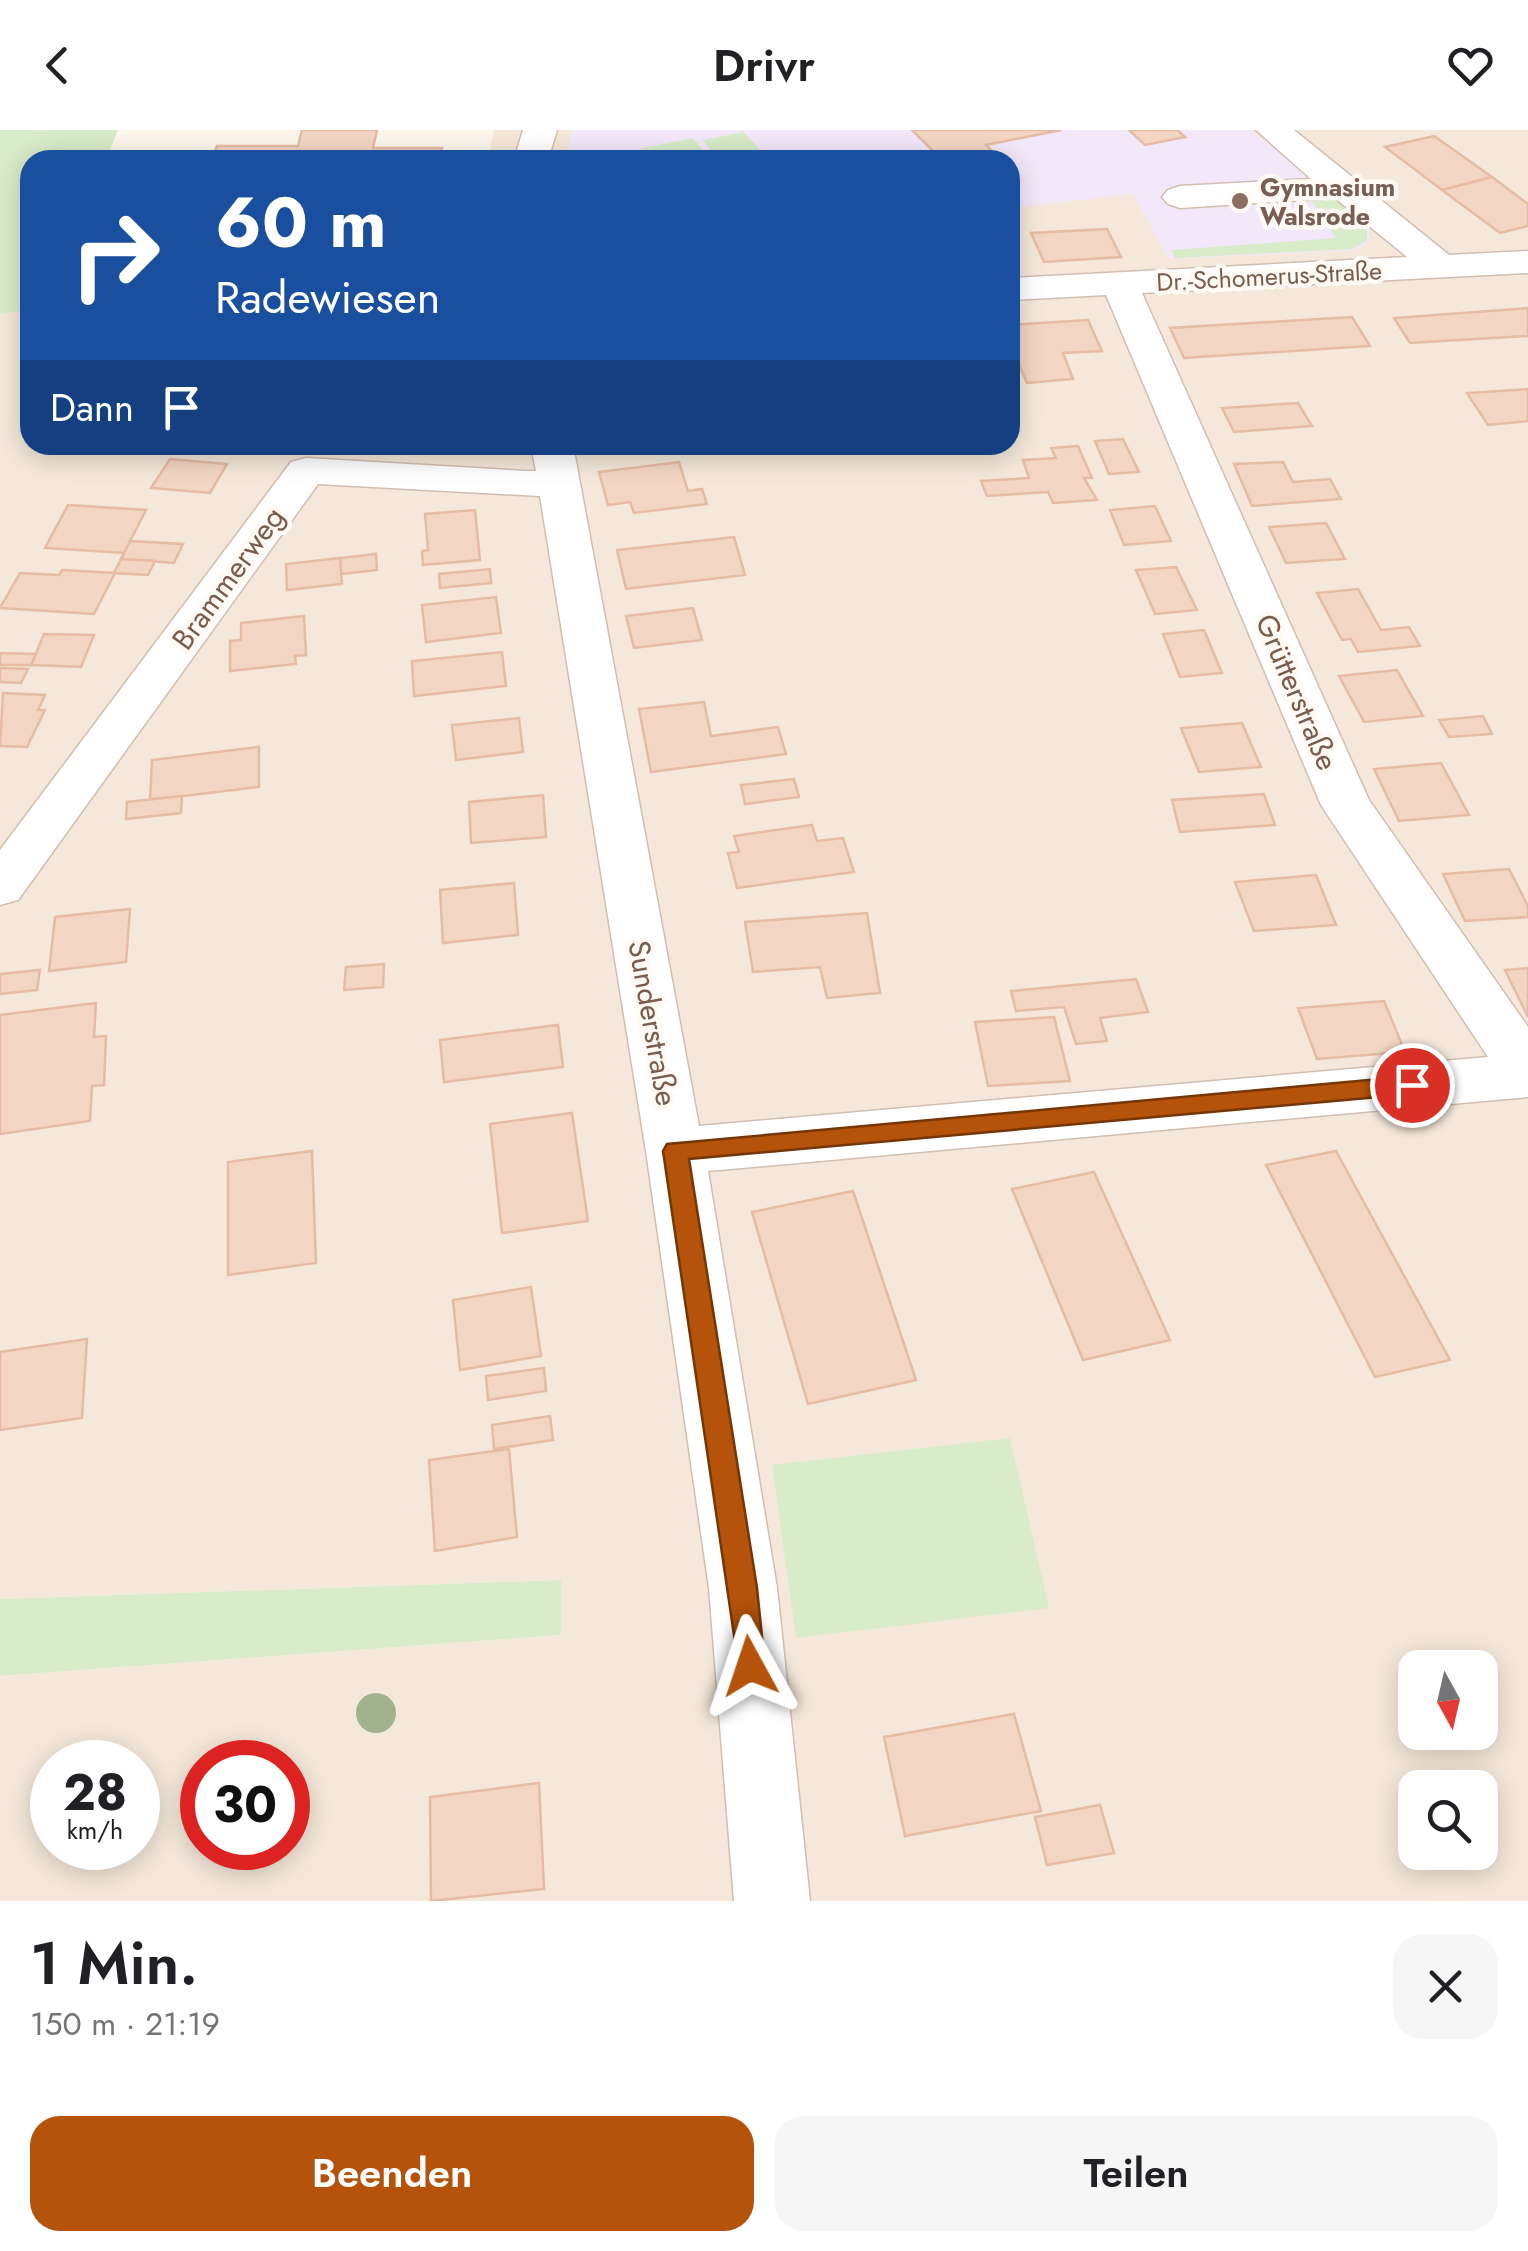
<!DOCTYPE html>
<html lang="de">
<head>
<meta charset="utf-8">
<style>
  body { margin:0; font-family:Jost,sans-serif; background:#f6f6f6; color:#202124; height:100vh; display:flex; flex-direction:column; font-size:38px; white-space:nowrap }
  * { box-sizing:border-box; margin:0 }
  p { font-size:32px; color:#757577 }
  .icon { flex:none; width:55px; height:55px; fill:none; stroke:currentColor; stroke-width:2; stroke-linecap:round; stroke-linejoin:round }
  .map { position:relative; height:1771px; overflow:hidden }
  .panel { display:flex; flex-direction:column; background:#fff; flex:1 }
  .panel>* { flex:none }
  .top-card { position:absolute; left:20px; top:20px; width:1000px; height:305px; border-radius:30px; box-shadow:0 5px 25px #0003; background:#1a4fa0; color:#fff; overflow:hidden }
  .needle { width:65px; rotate:172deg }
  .tools { position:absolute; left:1398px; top:1520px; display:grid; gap:20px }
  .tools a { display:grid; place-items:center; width:100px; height:100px; border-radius:20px; background:#fff; box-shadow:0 5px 25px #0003; font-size:50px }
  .speed { position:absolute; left:30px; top:1610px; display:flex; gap:20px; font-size:50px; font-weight:700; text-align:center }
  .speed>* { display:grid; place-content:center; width:130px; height:130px; border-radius:50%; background:#fff; box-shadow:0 5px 25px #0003; line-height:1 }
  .speed small { font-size:25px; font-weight:400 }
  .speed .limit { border:15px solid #d22; background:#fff; color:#111 }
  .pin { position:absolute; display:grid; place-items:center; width:85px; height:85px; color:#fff; margin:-42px; border:5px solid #fff; border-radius:50%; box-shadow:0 2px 10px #0007 }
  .me { position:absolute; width:110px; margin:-55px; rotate:355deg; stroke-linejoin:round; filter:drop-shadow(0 0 8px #0008) }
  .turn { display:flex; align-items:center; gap:35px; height:210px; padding:0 30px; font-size:45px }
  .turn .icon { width:130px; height:130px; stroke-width:2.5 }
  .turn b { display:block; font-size:70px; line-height:85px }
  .then { display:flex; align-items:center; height:95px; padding:0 30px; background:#0003; gap:20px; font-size:38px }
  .round { display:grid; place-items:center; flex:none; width:105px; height:105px; border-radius:30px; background:#f6f6f6 }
  .summary { display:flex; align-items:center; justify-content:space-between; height:170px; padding:0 30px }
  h1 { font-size:60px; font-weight:600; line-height:75px }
  .cta { display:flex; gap:20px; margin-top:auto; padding:20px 30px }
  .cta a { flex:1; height:115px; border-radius:30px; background:#b45309; color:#fff; font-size:40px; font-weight:600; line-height:115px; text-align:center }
  .cta a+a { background:#f6f6f6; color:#202124 }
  header { display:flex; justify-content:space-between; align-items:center; height:130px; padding:0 30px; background:#fff; font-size:45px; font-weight:600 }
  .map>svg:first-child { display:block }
  .residential { fill:#f5e8da; fill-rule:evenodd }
  .education { fill:#f3e8fa }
  .green { fill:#d8ecc9 }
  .building { fill:#f3d5c3; stroke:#e6bba3; stroke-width:2.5 }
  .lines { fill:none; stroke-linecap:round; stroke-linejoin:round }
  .minor-casing { stroke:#d1beb0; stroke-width:3 }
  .minor { fill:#fff; fill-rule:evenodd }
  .tree { fill:#a0b28e }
  .route { fill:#b45309; stroke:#753606; stroke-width:2.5 }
  .education-dot { fill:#8d6e63; stroke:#fffaf3; stroke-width:4 }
  .labels { text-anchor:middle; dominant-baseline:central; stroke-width:9; stroke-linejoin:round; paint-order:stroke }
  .far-education-label { font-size:25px; font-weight:bold; fill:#785e54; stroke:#fffaf3; text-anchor:start }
  .far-street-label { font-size:25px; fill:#7a5c4d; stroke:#fffaf3 }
  .street-label { font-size:30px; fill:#7a5c4d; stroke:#fffaf3 }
</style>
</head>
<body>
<header><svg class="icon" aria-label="back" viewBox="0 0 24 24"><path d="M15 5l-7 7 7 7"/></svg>Drivr<svg class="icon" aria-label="heart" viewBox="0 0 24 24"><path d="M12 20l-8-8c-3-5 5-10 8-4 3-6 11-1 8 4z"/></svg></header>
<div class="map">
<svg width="1528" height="1771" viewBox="0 0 1528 1771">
  <rect width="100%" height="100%" fill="#fdf6ec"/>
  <path class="residential" d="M494,0H1528V1771H0V1546L560,1505L561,1450L0,1469V184L30,180V315H1010V30H488ZM1415,1538H1480V1602H1415ZM52,1632H138V1718H52ZM202,1632H288V1718H202ZM1415,1658H1480V1722H1415Z"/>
  <polygon class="education" points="572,0 1251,0 1355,80 1370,96 1370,110 1356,120 1169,129 1133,64 1010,78 1010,30 567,30"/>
  <g class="green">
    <polygon points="0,0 118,0 106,30 30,30 30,180 0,184"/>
    <polygon points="744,2 769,30 719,30 703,10"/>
    <polygon points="693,8 711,30 652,30 642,18"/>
    <path d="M1306,63C1335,65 1348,75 1367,96V110L1353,119L1175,128L1171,120L1336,108Z"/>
    <polygon points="1010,1308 1049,1478 796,1508 772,1335"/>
    <polygon points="561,1450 561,1505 0,1546 0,1469"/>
  </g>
  <g class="building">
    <polygon points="302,0 377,0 373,18 442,18 439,30 212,30 217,16 298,16"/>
    <polygon points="912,0 1061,0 986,15 1001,30 942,30"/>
    <polygon points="1129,0 1177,0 1185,7 1145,15"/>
    <polygon points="1434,6 1492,47 1442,60 1385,17"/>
    <polygon points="1492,47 1528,74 1528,96 1500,103 1442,60"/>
    <polygon points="1107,99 1121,127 1044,132 1031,103"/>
    <polygon points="1528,178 1528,206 1410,213 1394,188"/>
    <polygon points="1352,187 1370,216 1184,228 1170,198"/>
    <polygon points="1088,190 1102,221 1063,223 1073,249 1027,253 1010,214 1010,195"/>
    <polygon points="1528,259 1528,291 1488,295 1467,263"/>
    <polygon points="1298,273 1312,296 1234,302 1222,278"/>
    <polygon points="1123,309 1139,342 1109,344 1095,311"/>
    <polygon points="1078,316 1092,348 1084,348 1097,370 1053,373 1048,362 987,366 981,351 1029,348 1023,330 1056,328 1051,318"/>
    <polygon points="170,329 227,334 210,363 151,358"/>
    <polygon points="679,332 688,361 702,359 707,374 634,383 630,372 608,375 599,342"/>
    <polygon points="1283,332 1293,352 1330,349 1341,369 1252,376 1234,334"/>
    <polygon points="68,375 146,380 124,423 45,418"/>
    <polygon points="1155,376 1171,411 1124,415 1110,380"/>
    <polygon points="475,380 480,430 423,435 422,421 428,420 425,384"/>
    <polygon points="1326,393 1345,429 1286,433 1269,397"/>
    <polygon points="734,407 745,445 626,459 617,420"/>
    <polygon points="130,411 183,414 174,433 121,429"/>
    <polygon points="376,424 377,440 341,444 340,428"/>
    <polygon points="340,428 342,454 287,460 286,434"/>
    <polygon points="121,429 155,431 148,445 114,443"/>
    <polygon points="1176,437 1197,480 1155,484 1136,440"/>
    <polygon points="490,439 491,453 440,458 439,444"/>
    <polygon points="62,440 115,443 94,484 0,478 20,443 59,445"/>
    <polygon points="1358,459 1381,500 1409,497 1420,516 1358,522 1351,509 1342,510 1317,463"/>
    <polygon points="496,467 501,503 426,512 422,475"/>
    <polygon points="693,478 702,510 634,518 626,486"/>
    <polygon points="304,486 306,525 295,526 296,534 230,541 230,511 241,510 241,493"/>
    <polygon points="1204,500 1222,543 1180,547 1163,504"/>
    <polygon points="44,504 94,505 81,537 31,535"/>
    <polygon points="502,522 506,556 414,566 412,531"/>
    <polygon points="0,523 36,524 31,535 0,535"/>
    <polygon points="0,538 28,539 21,553 0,552"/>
    <polygon points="1397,540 1423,586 1364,592 1339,546"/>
    <polygon points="3,563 45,565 38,580 45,580 27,617 0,616"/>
    <polygon points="704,572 711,606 778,597 786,624 651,642 639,579"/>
    <polygon points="1483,586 1492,604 1449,607 1439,590"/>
    <polygon points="519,588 523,622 456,630 452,595"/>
    <polygon points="1242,593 1261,637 1199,642 1181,598"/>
    <polygon points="259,617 259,657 150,670 152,630"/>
    <polygon points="1441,633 1469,685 1399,691 1374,639"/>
    <polygon points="794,649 799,667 745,674 741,655"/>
    <polygon points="1264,664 1275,695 1180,702 1172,670"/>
    <polygon points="543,665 546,707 471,713 469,672"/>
    <polygon points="182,666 181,683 126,689 127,672"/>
    <polygon points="812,695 817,711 843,708 854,742 737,758 728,723 739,722 734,706"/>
    <polygon points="1509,739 1528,776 1528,787 1465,791 1443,744"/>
    <polygon points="1316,745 1336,795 1254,801 1235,752"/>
    <polygon points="514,753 518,805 443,813 440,760"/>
    <polygon points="130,779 126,832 49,841 55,787"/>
    <polygon points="867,783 880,863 827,868 820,837 753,842 745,792"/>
    <polygon points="384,834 383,857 344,860 346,837"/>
    <polygon points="1528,838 1528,887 1505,840"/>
    <polygon points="40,840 37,860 0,864 0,844"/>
    <polygon points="1136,849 1148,882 1100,888 1107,911 1076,914 1064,877 1016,881 1011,861"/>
    <polygon points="1384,871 1405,922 1317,929 1298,878"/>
    <polygon points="96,873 94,907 106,906 104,955 92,956 90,991 0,1004 0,885"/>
    <polygon points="1054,887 1070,951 988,956 975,892"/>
    <polygon points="558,895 563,937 444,952 440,910"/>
    <polygon points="572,983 588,1091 502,1103 490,994"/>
    <polygon points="312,1021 316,1133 228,1145 228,1032"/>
    <polygon points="1336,1021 1450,1230 1375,1247 1266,1035"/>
    <polygon points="1094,1042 1170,1210 1083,1230 1012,1059"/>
    <polygon points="853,1061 916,1250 808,1274 752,1082"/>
    <polygon points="531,1157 541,1226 460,1240 453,1170"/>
    <polygon points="87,1209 82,1288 0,1300 0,1222"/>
    <polygon points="544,1238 546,1261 488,1270 486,1246"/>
    <polygon points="550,1286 553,1310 494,1319 492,1295"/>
    <polygon points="509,1319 517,1407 435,1421 429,1330"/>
    <polygon points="1014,1584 1041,1681 905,1706 884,1607"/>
    <polygon points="539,1653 544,1759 431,1771 430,1667"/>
    <polygon points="1100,1675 1114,1723 1047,1735 1035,1687"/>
  </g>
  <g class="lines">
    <g class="minor-casing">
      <g id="minor">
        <polygon points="523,0 557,0 548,30 514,30"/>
        <polygon points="1256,0 1294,0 1449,125 1528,121 1528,143 1142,163 1369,670 1528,897 1528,967 708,1041 777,1458 810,1771 734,1771 709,1458 646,1021 540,366 318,354 18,770 0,775 0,720 291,332 306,328 526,341 536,341 531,315 573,315 699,996 1488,927 1321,675 1106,165 1010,170 1010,148 1407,127 1335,68 1180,78 1168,74 1162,67 1168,60 1180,56 1311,49"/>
      </g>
    </g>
    <use href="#minor" class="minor"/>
  </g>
  <circle class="tree" cx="376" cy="1583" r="20"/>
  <polygon class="route" points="1412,946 1423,955 1412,964 689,1029 757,1458 765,1536 761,1546 750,1550 740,1546 663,1021 667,1014"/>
  <circle class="education-dot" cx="1240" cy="71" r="10"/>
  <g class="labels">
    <g class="far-education-label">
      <text x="1260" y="57">Gymnasium<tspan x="1260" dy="29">Walsrode</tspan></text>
    </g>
    <g class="far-street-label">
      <text transform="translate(1269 146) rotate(-3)">Dr.-Schomerus-Straße</text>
    </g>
    <g class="street-label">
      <text transform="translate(228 448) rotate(-54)">Brammerweg</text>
      <text transform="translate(1297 562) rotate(67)">Grütterstraße</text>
      <text transform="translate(653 893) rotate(80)">Sunderstraße</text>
    </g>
  </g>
</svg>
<div class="tools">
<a><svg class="needle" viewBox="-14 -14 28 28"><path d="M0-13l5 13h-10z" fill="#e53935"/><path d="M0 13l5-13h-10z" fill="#757577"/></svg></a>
<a><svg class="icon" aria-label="search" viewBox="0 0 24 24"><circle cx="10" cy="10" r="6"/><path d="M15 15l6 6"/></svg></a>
</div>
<div class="speed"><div>28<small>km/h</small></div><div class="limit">30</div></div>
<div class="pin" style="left:1412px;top:955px;background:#d93025"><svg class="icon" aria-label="arrive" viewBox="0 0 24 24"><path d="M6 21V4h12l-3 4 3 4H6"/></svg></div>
<svg class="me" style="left:750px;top:1536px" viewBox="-20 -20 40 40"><path d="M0-17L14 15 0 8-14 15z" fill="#b45309" stroke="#fff" stroke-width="4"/></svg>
<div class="top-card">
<div class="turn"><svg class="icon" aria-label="right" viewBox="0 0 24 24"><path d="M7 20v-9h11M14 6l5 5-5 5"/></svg><div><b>60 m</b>Radewiesen</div></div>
<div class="then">Dann<svg class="icon" aria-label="arrive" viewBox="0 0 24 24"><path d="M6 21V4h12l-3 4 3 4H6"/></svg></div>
</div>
</div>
<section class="panel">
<div class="summary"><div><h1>1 Min.</h1><p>150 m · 21:19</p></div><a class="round"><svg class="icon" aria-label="close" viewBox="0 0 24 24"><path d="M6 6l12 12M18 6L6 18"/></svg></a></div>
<div class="cta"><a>Beenden</a><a>Teilen</a></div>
</section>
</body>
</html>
